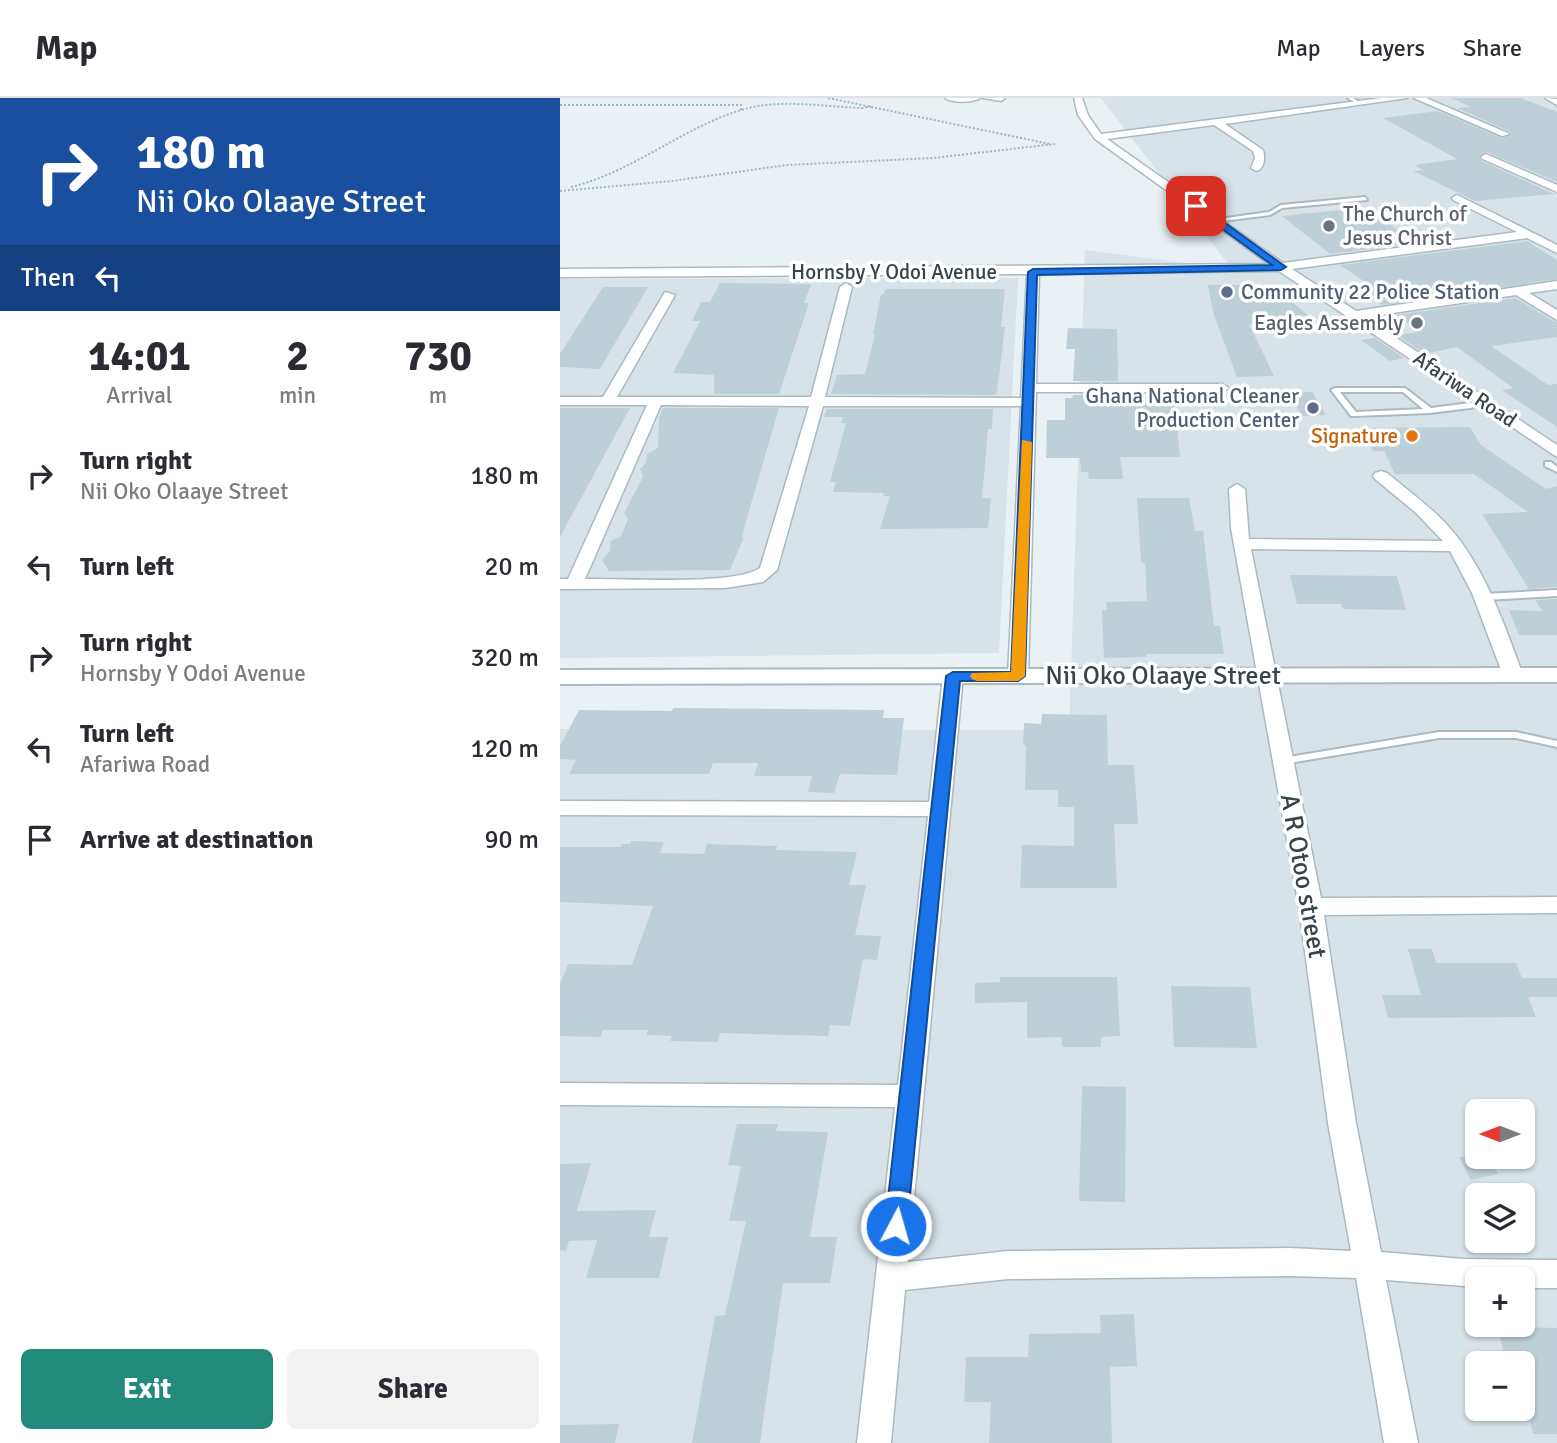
<!DOCTYPE html>
<html lang="en">
<head>
<meta charset="utf-8">
<style>
  body { margin:0; font-family:Signika,sans-serif; background:#f2f2f3; color:#2b2b33; height:100vh; display:flex; flex-direction:column; font-size:26px; white-space:nowrap }
  * { box-sizing:border-box; margin:0 }
  p { font-size:23px; color:#7c7c81 }
  .icon { flex:none; width:38px; height:38px; fill:none; stroke:currentColor; stroke-width:2; stroke-linecap:round; stroke-linejoin:round }
  .map { position:relative; flex:1; overflow:hidden }
  .sheet { display:flex; flex-direction:column; background:#fff; width:560px }
  .sheet>* { flex:none }
  .hud { background:#1a4fa0; color:#fff; overflow:hidden }
  .needle { width:46px; rotate:270deg }
  .tools { position:absolute; left:905px; top:1001px; display:grid; gap:14px }
  .tools a { display:grid; place-items:center; width:70px; height:70px; border-radius:10px; background:#fff; box-shadow:0 2px 5px #0004; font-size:35px }
  .pin { position:absolute; display:grid; place-items:center; width:60px; height:60px; color:#fff; margin:-30px; border-radius:14px; box-shadow:0 4px 10px #0006 }
  .me { position:absolute; width:77px; margin:-38px; rotate:6deg; stroke-linejoin:round; filter:drop-shadow(0 0 5px #0008) }
  .turn { display:flex; align-items:center; gap:24px; height:147px; padding:0 21px; font-size:32px }
  .turn .icon { width:91px; height:91px; stroke-width:2.5 }
  .turn b { display:block; font-size:49px; line-height:60px }
  .then { display:flex; align-items:center; height:66px; padding:0 21px; background:#0003; gap:14px; font-size:26px }
  .eta { display:flex; justify-content:space-evenly; align-items:center; height:119px; text-align:center }
  .eta b { font-size:42px; font-weight:800; line-height:49px }
  .button { display:flex; gap:14px; margin-top:auto; padding:14px 21px }
  .button a { flex:1; height:80px; border-radius:10px; background:#228a7a; color:#fff; font-size:28px; font-weight:800; line-height:80px; text-align:center }
  .button a+a { background:#f2f2f3; color:#2b2b33 }
  ul { padding:0; list-style:none }
  li { display:flex; align-items:center; gap:21px; height:91px; padding:0 21px }
  li div { flex:1 }
  li b { display:block; font-size:26px }
  li em { font-style:normal }
  header { display:flex; align-items:center; gap:42px; box-sizing:border-box; height:98px; padding:0 35px; background:#fff; border-bottom:2px solid #e1e1e2 }
  header strong { font-size:33px }
  nav { display:flex; gap:38px; margin-inline-start:auto; font-size:24px }
  main { display:flex; flex:1; min-height:0 }
  .map>svg:first-child { display:block }
  .residential { fill:#d7e3e9; fill-rule:evenodd }
  .parking { fill:#dee2e3 }
  .building { fill:#bed0d7 }
  .lines { fill:none; stroke-linecap:round; stroke-linejoin:round }
  .service-casing { stroke:#abbac1; stroke-width:4 }
  .minor-casing { stroke:#abbac1; stroke-width:3 }
  .tertiary-casing { stroke:#abbac1; stroke-width:4 }
  .path { stroke:#9cb7c3; stroke-width:2; stroke-dasharray:2 2; stroke-linecap:butt }
  .service { fill:#fff; fill-rule:evenodd }
  .minor { fill:#fff; fill-rule:evenodd }
  .tertiary { fill:#fff; fill-rule:evenodd }
  .route { fill:#1a73e8; stroke:#114b97; stroke-width:2 }
  .slow { fill:#f59e0b }
  .worship-dot { fill:#6b7280; stroke:#fff; stroke-width:2.5 }
  .service-dot { fill:#5c6f8a; stroke:#fff; stroke-width:2.5 }
  .food-dot { fill:#e8710a; stroke:#fff; stroke-width:2.5 }
  .labels { text-anchor:middle; dominant-baseline:central; stroke-width:7; stroke-linejoin:round; paint-order:stroke }
  .far-worship-label { font-size:21px; fill:#5b616d; stroke:#fff; text-anchor:start }
  .far-street-label { font-size:21px; fill:#374449; stroke:#fff }
  .far-service-label { font-size:21px; fill:#4e5e75; stroke:#fff; text-anchor:start }
  .far-food-label { font-size:21px; fill:#c56008; stroke:#fff; text-anchor:end }
  .street-label { font-size:26px; fill:#374449; stroke:#fff }
</style>
</head>
<body>
<header>
<strong>Map</strong>
<nav><a>Map</a><a>Layers</a><a>Share</a></nav>
</header>
<main>
<section class="sheet">
<div class="hud">
<div class="turn"><svg class="icon" aria-label="right" viewBox="0 0 24 24"><path d="M7 20v-9h11M14 6l5 5-5 5"/></svg><div><b>180 m</b>Nii Oko Olaaye Street</div></div>
<div class="then">Then<svg class="icon" aria-label="left" viewBox="0 0 24 24"><path d="M17 20v-9H6M10 6l-5 5 5 5"/></svg></div>
</div>
<div class="eta">
<div><b>14:01</b><p>Arrival</p></div>
<div><b>2</b><p>min</p></div>
<div><b>730</b><p>m</p></div>
</div>
<ul>
<li><svg class="icon" aria-label="right" viewBox="0 0 24 24"><path d="M7 20v-9h11M14 6l5 5-5 5"/></svg><div><b>Turn right</b><p>Nii Oko Olaaye Street</p></div><em>180 m</em></li>
<li><svg class="icon" aria-label="left" viewBox="0 0 24 24"><path d="M17 20v-9H6M10 6l-5 5 5 5"/></svg><div><b>Turn left</b></div><em>20 m</em></li>
<li><svg class="icon" aria-label="right" viewBox="0 0 24 24"><path d="M7 20v-9h11M14 6l5 5-5 5"/></svg><div><b>Turn right</b><p>Hornsby Y Odoi Avenue</p></div><em>320 m</em></li>
<li><svg class="icon" aria-label="left" viewBox="0 0 24 24"><path d="M17 20v-9H6M10 6l-5 5 5 5"/></svg><div><b>Turn left</b><p>Afariwa Road</p></div><em>120 m</em></li>
<li><svg class="icon" aria-label="arrive" viewBox="0 0 24 24"><path d="M6 21V4h12l-3 4 3 4H6"/></svg><div><b>Arrive at destination</b></div><em>90 m</em></li>
</ul>
<div class="button"><a>Exit</a><a>Share</a></div>
</section>
<div class="map">
<svg width="997" height="1345" viewBox="0 0 997 1345">
  <rect width="100%" height="100%" fill="#e9f1f5"/>
  <g class="residential">
    <path d="M541,0H997V1345H0V631L509,632L525,152L672,171ZM917,1013H962V1059H917ZM917,1097H962V1143H917ZM917,1181H962V1227H917ZM917,1265H962V1311H917Z"/>
    <polygon points="458,180 439,555 0,560 0,181"/>
  </g>
  <polygon class="parking" points="801,95 820,104 817,107 719,117 704,105"/>
  <g class="building">
    <polygon points="891,0 961,0 997,14 997,84 927,54 918,59 922,63 994,96 915,103 853,73 863,72 854,67 897,61 823,20 878,13 941,40 952,37 951,34 897,10 911,9"/>
    <polygon points="781,112 796,123 821,120 856,145 770,156 722,118"/>
    <polygon points="967,143 997,162 997,181 821,207 796,188 808,186 780,167"/>
    <polygon points="160,185 251,186 244,205 249,205 219,296 154,296 154,277 113,275 140,223 132,223 141,204 150,204"/>
    <polygon points="648,187 683,187 687,203 730,202 756,224 689,226 714,278 677,279 653,214"/>
    <polygon points="43,189 88,189 40,271 0,269 0,256"/>
    <polygon points="325,191 445,191 441,229 445,229 437,294 434,297 271,296 277,277 305,276 315,237 313,237 321,196 324,196"/>
    <polygon points="955,200 997,225 997,239 931,248 988,287 997,286 997,329 942,292 953,290 897,249 865,256 837,237 859,234 836,217"/>
    <polygon points="508,230 557,231 558,283 513,283 515,251 506,251"/>
    <polygon points="815,240 844,260 830,263 801,242"/>
    <polygon points="752,294 766,317 742,318 729,295"/>
    <polygon points="513,297 558,297 558,302 614,302 620,359 560,359 563,381 529,381 528,374 521,374 520,360 486,360 487,322 505,322 505,300 512,300"/>
    <polygon points="0,310 70,310 0,439"/>
    <polygon points="103,310 219,310 184,430 182,439 184,439 170,472 49,473 42,462 50,453 51,443 61,438 68,421 64,415 83,379 80,371 86,365 87,356 98,350 99,319"/>
    <polygon points="267,311 433,311 432,331 428,331 422,400 431,400 428,430 320,431 330,398 323,398 324,395 273,394 276,384 270,384 286,325 281,325 283,319 264,319"/>
    <polygon points="910,329 921,347 986,391 997,388 997,489 969,491 922,416 968,414 914,376 835,376 824,353 813,353 804,330"/>
    <polygon points="577,400 629,400 635,433 643,433 654,528 660,528 664,556 586,556 587,559 544,560 542,512 547,512 546,504 587,503 585,465 581,465"/>
    <polygon points="730,477 837,478 846,512 783,511 781,506 737,506"/>
    <polygon points="997,501 997,537 959,537 949,512 982,513 975,502"/>
    <polygon points="113,610 324,612 323,620 344,620 337,677 280,676 274,695 248,694 252,678 194,678 198,665 153,665 149,676 9,676 16,662 0,661 0,648 19,612 112,613"/>
    <polygon points="482,616 547,617 548,667 574,667 578,726 554,726 557,790 460,790 462,747 514,748 514,709 498,709 498,692 465,692 466,647 463,647 464,625 481,626"/>
    <polygon points="71,743 104,744 100,755 144,756 147,746 217,748 216,752 297,754 289,787 306,787 295,837 321,838 317,862 303,861 290,928 270,927 268,938 160,935 158,944 110,943 112,938 86,937 88,932 43,932 40,939 0,938 0,886 8,866 72,867 93,808 0,804 0,749 61,749 62,746 70,746"/>
    <polygon points="848,851 872,851 876,865 956,865 962,880 997,880 997,899 968,899 976,919 828,920 822,897 861,897"/>
    <polygon points="440,879 557,879 560,938 541,939 541,949 502,949 502,939 467,940 467,904 415,905 415,885 440,884"/>
    <polygon points="611,888 690,889 697,950 614,949"/>
    <polygon points="522,988 566,989 565,1104 519,1103"/>
    <polygon points="177,1026 218,1026 216,1033 268,1034 250,1139 277,1139 270,1185 223,1185 200,1345 132,1345 155,1218 165,1217 186,1123 169,1123 181,1068 168,1067"/>
    <polygon points="899,1059 929,1059 938,1076 911,1082"/>
    <polygon points="31,1065 17,1113 96,1112 89,1139 108,1139 99,1180 26,1180 37,1142 9,1143 6,1153 0,1152 0,1066"/>
    <polygon points="574,1216 577,1268 550,1269 552,1345 429,1345 431,1304 404,1304 406,1259 468,1259 469,1236 541,1235 540,1217"/>
    <polygon points="947,1229 997,1230 997,1336 973,1336 968,1315 962,1315 962,1265 946,1265 940,1239 949,1239"/>
    <polygon points="59,1326 55,1345 0,1345 0,1327"/>
  </g>
  <g class="lines">
    <g class="service-casing">
      <g id="service">
        <polygon points="788,0 793,0 801,5 797,6"/>
        <polygon points="805,99 807,102 722,110 710,117 655,124 652,122 709,114 721,107"/>
        <path d="M775,290H845L871,310L926,303L930,305L910,310L870,315L794,318H791L771,292ZM780,294H843L863,311L796,314Z"/>
        <polygon points="985,364 991,364 997,369 997,374 985,368"/>
        <polygon points="997,492 997,498 924,502 920,499 924,496"/>
        <polygon points="879,634 956,634 997,643 997,649 956,640 879,640 723,666 718,663 723,660"/>
      </g>
    </g>
    <g class="minor-casing">
      <g id="minor">
        <path d="M385,0H420C413,5 392,5 385,0Z"/>
        <polygon points="423,0 445,0 441,3"/>
        <path d="M514,0H522L528,17L541,36L822,0H847L665,26L703,52C705,59 705,71 696,73L691,70L695,60L693,53L654,27L547,41L723,165L957,134L893,102L892,100L897,97L997,147V155L967,140L732,171L796,213L997,183V191L969,195L997,212V222L956,197L805,219L997,347V359L719,173L479,176L476,286H662L669,290L662,294H476L468,578L465,582L458,584L448,578L461,308H263L217,472L203,484L165,490L0,491V481H8L87,307H0V299H43L105,194L115,197L57,299H251L280,189L286,185L292,189L265,299L461,300L467,176L0,179V171L709,166L535,41L518,17ZM101,307L249,308L200,470C174,488 62,480 25,481Z"/>
        <polygon points="854,0 866,0 950,36 942,38"/>
        <polygon points="985,0 997,1 997,7"/>
        <polygon points="926,56 997,87 997,94 923,61 921,59"/>
        <path d="M821,373L827,375C847,392 870,408 888,428C925,469 944,526 963,577L953,583L943,577L912,495L890,453L691,451L761,800L997,799V815L764,817L796,1025L821,1154L903,1161L997,1162V1190H962V1181H917V1189L826,1182L858,1345H824L796,1180L730,1178L448,1181L345,1192L331,1345H297L335,1009L0,1007V985L338,987L368,718L0,717V703L369,704L383,578L393,572L400,574L403,578L348,1164L448,1153L730,1150L791,1153L768,1025L739,809L671,430L669,391L677,386L685,391L689,441L883,443L855,414L815,381L813,378L815,375Z"/>
      </g>
    </g>
    <g class="tertiary-casing">
      <polygon id="tertiary" points="997,570 997,584 0,586 0,572"/>
    </g>
    <g class="path">
      <polyline points="268,0 490,46"/>
      <polyline points="0,7 181,7 181,12"/>
      <path d="M11,89C73,74 120,31 181,12C220,0 263,9 303,10L312,8"/>
      <polyline points="0,93 112,83 227,67 373,60 495,46"/>
    </g>
    <use href="#service" class="service"/>
    <use href="#minor" class="minor"/>
    <use href="#tertiary" class="tertiary"/>
  </g>
  <polygon class="route" points="633,106 639,106 726,169 721,172 477,177 465,578 458,583 400,583 347,1128 344,1135 336,1138 328,1135 325,1128 386,578 393,574 451,574 468,174 473,171 712,167 633,110"/>
  <polygon class="slow" points="462,342 472,344 465,578 458,583 417,583 412,581 410,578 412,575 451,574"/>
  <g class="worship-dot">
    <circle cx="769" cy="128" r="7"/>
    <circle cx="857" cy="225" r="7"/>
  </g>
  <g class="service-dot">
    <circle cx="667" cy="194" r="7"/>
    <circle cx="753" cy="310" r="7"/>
  </g>
  <circle class="food-dot" cx="852" cy="338" r="7"/>
  <g class="labels">
    <g class="far-worship-label">
      <text x="783" y="116">The Church of<tspan x="783" dy="24">Jesus Christ</tspan></text>
      <text x="843" y="225" text-anchor="end">Eagles Assembly</text>
    </g>
    <g class="far-street-label">
      <text x="334" y="174">Hornsby Y Odoi Avenue</text>
      <text transform="translate(905 291) rotate(34)">Afariwa Road</text>
    </g>
    <g class="far-service-label">
      <text x="681" y="194">Community 22 Police Station</text>
      <text x="739" y="298" text-anchor="end">Ghana National Cleaner<tspan x="739" dy="24">Production Center</tspan></text>
    </g>
    <g class="far-food-label">
      <text x="838" y="338">Signature</text>
    </g>
    <g class="street-label">
      <text x="603" y="578">Nii Oko Olaaye Street</text>
      <text transform="translate(743 778) rotate(80)">A R Otoo street</text>
    </g>
  </g>
</svg>
<div class="tools">
<a><svg class="needle" viewBox="-14 -14 28 28"><path d="M0-13l5 13h-10z" fill="#e53935"/><path d="M0 13l5-13h-10z" fill="#7c7c81"/></svg></a>
<a><svg class="icon" aria-label="layers" viewBox="0 0 24 24"><path d="M12 4l9 5-9 5-9-5zM3 14l9 5 9-5"/></svg></a>
<a>+</a>
<a>−</a>
</div>
<div class="pin" style="left:636px;top:108px;background:#d93025"><svg class="icon" aria-label="arrive" viewBox="0 0 24 24"><path d="M6 21V4h12l-3 4 3 4H6"/></svg></div>
<svg class="me" style="left:336px;top:1128px" viewBox="-20 -20 40 40"><circle r="17" fill="#1a73e8" stroke="#fff" stroke-width="3"/><path d="M0-11L8 9 0 5-8 9z" fill="#fff"/></svg>
</div>
</main>
</body>
</html>
